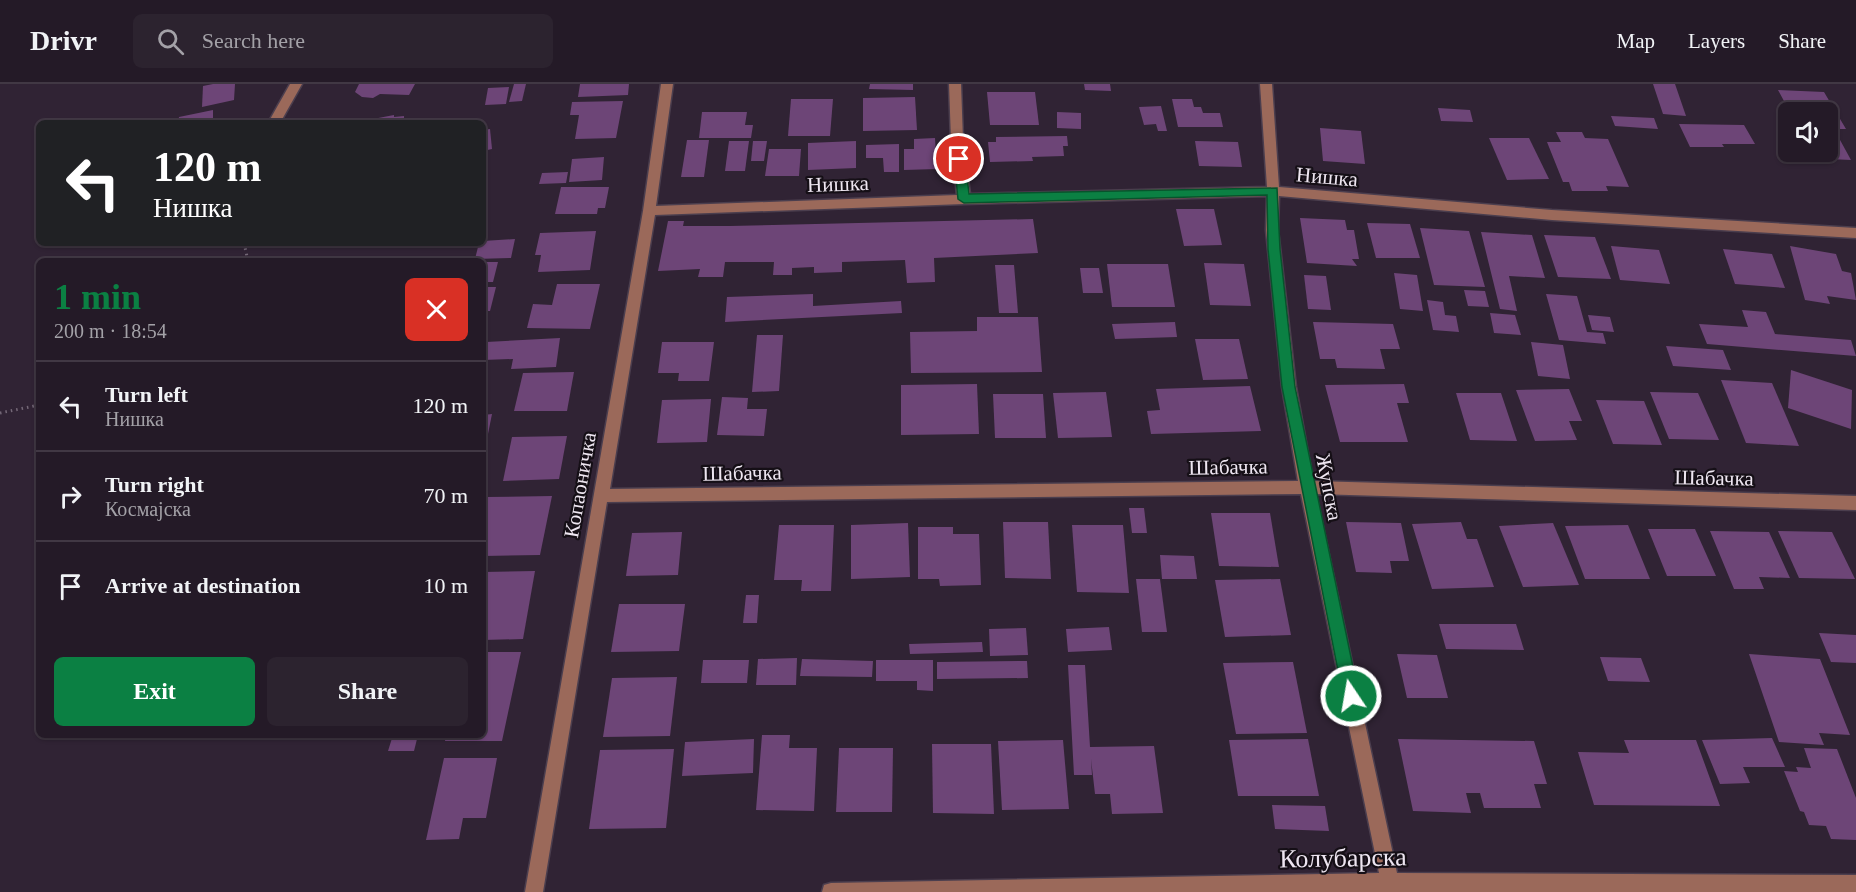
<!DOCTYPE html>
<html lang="en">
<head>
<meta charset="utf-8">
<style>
  body { margin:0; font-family:Georgia,serif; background:#2c232f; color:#f1f3f6; height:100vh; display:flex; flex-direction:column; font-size:22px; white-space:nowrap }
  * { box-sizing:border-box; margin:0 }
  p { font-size:20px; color:#a3a1a7 }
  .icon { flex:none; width:33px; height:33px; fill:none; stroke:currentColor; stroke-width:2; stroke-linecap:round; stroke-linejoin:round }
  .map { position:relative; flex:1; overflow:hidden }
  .panel { position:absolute; left:36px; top:174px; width:450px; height:480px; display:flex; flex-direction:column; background:#241a27; border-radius:9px; box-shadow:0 2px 4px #0004,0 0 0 2px #413844 }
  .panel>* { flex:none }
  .banner { position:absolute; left:36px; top:36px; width:450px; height:126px; border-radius:9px; box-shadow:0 2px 4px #0004,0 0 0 2px #413844; background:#202124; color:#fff; overflow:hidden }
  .tools { position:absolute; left:1778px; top:18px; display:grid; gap:12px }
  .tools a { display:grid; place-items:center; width:60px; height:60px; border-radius:9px; background:#241a27; box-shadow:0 2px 4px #0004,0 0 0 2px #413844; font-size:30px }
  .pin { position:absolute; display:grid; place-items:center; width:51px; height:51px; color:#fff; margin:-26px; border:3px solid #fff; border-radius:50%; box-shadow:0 2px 6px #0007 }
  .me { position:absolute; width:66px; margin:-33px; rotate:348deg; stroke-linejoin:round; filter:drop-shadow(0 0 4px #0008) }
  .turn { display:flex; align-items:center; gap:21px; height:126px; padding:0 18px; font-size:27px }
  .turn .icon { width:78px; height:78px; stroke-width:2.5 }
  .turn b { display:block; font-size:42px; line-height:51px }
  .round { display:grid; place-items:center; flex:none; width:63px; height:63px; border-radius:9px; background:#2c232f }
  .head { display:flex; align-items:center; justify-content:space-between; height:102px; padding:0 18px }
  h1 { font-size:36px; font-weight:700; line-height:45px; color:#0b8043 }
  .primary-button { display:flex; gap:12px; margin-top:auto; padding:12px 18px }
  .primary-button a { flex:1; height:69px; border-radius:9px; background:#0b8043; color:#fff; font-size:24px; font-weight:700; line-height:69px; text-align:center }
  .primary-button a+a { background:#2c232f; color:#f1f3f6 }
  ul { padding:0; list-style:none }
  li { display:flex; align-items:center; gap:18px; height:90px; padding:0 18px; border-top:2px solid #413844 }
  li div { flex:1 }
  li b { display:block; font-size:22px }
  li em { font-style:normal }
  header { display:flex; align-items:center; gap:36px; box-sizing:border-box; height:84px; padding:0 30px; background:#241a27; border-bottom:2px solid #413844 }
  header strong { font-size:28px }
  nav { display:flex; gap:33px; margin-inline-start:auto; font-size:21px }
  .search { width:420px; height:54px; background:#2c232f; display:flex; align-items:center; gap:15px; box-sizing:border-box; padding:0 21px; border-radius:9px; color:#a3a1a7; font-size:22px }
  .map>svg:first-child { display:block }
  .building { fill:#6d4577 }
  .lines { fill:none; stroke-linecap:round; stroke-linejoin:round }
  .minor-casing { stroke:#4b3e4e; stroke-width:3 }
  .path { stroke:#746877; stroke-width:3; stroke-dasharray:1.5 4; stroke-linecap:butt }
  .minor { fill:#9b695a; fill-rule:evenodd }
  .route { fill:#0b8043; stroke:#07532c; stroke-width:1.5 }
  .labels { text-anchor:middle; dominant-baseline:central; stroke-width:4.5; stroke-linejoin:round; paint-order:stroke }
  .street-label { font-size:21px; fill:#eee6f1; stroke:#150f16 }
  .near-street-label { font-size:26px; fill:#eee6f1; stroke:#150f16 }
</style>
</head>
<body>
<header>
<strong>Drivr</strong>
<div class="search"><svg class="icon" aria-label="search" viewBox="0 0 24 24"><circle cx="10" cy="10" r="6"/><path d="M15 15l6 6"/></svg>Search here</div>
<nav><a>Map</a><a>Layers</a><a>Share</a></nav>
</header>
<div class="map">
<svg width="1856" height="808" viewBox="0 0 1856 808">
  <rect width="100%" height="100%" fill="#302334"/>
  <g class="building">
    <polygon points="213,0 235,0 234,16 202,23 203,2"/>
    <polygon points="359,0 415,0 409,11 380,10 373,14 362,13 355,8"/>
    <polygon points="514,0 526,0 522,17 509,18"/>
    <polygon points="580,0 629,0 628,11 578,13"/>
    <polygon points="870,0 913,0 913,6 869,5"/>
    <polygon points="1084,0 1110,0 1111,7 1085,6"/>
    <polygon points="1653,0 1675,0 1686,32 1663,30"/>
    <polygon points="509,3 506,20 485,21 488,4"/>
    <polygon points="1778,6 1824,8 1846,45 1834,45 1851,76 1807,74 1804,68 1827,68 1827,28 1790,28"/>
    <polygon points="987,8 1035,8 1039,41 990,41"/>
    <polygon points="915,13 917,46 863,47 863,14"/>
    <polygon points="791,15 833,15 830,52 788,52"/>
    <polygon points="1172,15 1192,15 1194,23 1201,23 1203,29 1220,29 1223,43 1178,43"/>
    <polygon points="623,17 616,54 575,55 579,31 570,31 572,18"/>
    <polygon points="1161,22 1167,47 1158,47 1156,40 1144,41 1139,23"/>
    <polygon points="1438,24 1470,26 1473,38 1441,37"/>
    <polygon points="213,26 213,39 178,39 179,33"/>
    <polygon points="702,28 747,28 745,41 753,41 751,54 699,54"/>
    <polygon points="1057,28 1081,29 1081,45 1057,44"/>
    <polygon points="394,31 394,33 404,32 404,39 352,39"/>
    <polygon points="1611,32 1654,34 1658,45 1615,42"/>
    <polygon points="1679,40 1744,41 1755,60 1722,60 1724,63 1690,63"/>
    <polygon points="1320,44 1361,47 1365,80 1323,77"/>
    <polygon points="490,45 492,65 483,67 483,46"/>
    <polygon points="1556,48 1582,48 1585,54 1608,55 1629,103 1606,102 1608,107 1572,107 1569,98 1563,98 1547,58 1561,58"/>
    <polygon points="1067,52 1068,62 1063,62 1064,72 1032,73 1033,77 990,78 988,58 996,58 996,53"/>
    <polygon points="935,54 937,85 904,86 904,65 914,65 914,55"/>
    <polygon points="1489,54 1529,54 1549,95 1507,96"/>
    <polygon points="687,56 709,56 704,93 681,93"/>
    <polygon points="729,57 749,57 745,87 725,87"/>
    <polygon points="753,57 767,57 764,77 751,77"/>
    <polygon points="856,57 856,84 808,86 808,59"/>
    <polygon points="1195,57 1238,58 1242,83 1199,82"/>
    <polygon points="899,60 899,88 884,88 883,74 866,74 866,61"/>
    <polygon points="769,65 801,65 799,92 765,92"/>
    <polygon points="604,73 602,96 569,98 572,75"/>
    <polygon points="568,88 566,99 539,100 542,89"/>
    <polygon points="561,103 609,103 605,124 598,124 597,130 555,130"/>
    <polygon points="1176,125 1214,125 1222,161 1184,162"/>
    <polygon points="1300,134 1345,136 1347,146 1354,146 1359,175 1352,175 1357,182 1307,179"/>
    <polygon points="1033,135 1038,169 934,174 935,198 907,199 905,176 842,178 842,188 814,189 814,183 792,184 792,191 773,191 774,178 725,178 723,193 698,193 700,185 658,187 668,137 684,137 683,142 730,142"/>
    <polygon points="1367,139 1410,140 1420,174 1376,174"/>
    <polygon points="1420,144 1469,147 1485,203 1434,201"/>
    <polygon points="596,147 590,186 538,188 541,171 535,171 540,149"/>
    <polygon points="1481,148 1532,151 1545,194 1509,192 1517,227 1500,225"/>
    <polygon points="1544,151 1595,153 1611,195 1558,193"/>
    <polygon points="515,155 511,174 475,175 479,159 483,159 483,157"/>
    <polygon points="1611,162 1659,166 1670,200 1620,196"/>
    <polygon points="1790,162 1836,170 1842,187 1851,189 1856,216 1827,212 1830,220 1805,216"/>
    <polygon points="1723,165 1772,170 1785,204 1735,200"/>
    <polygon points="483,178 498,178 493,198 483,198"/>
    <polygon points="1204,179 1244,180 1251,222 1210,221"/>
    <polygon points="1107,180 1168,180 1175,223 1112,223"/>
    <polygon points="995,181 1014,181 1018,229 999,229"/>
    <polygon points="1080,184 1099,184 1103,209 1083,209"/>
    <polygon points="1394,189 1417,191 1423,227 1400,225"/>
    <polygon points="1304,191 1326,192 1331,226 1308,225"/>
    <polygon points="557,200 600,200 590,245 527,244 533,220 552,221"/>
    <polygon points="483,203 496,203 490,227 483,227"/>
    <polygon points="1464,206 1485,207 1489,223 1468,222"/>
    <polygon points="813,210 813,222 901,217 902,229 725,238 727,213"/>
    <polygon points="1546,210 1577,212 1587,248 1603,249 1606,260 1559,256"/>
    <polygon points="1427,216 1443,218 1445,231 1456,232 1459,248 1433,246"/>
    <polygon points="1742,226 1766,228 1775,250 1851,256 1856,272 1707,260 1699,240 1748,243"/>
    <polygon points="1490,229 1515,231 1521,251 1494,249"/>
    <polygon points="1588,231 1610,233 1614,248 1592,246"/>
    <polygon points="977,233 1038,233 1042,288 911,289 910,248 977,247"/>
    <polygon points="1175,238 1177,253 1115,255 1112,240"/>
    <polygon points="1313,238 1393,240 1400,265 1380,265 1385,285 1337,284 1335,275 1320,275"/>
    <polygon points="757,251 783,251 779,307 752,308"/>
    <polygon points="560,254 556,283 511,285 513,275 483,276 486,258"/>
    <polygon points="1195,255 1239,255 1248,295 1203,296"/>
    <polygon points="662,258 714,258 709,297 678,297 679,289 658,289"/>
    <polygon points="1531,258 1563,261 1570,295 1538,292"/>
    <polygon points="1666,262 1723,266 1731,286 1673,282"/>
    <polygon points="1791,286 1852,306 1851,345 1788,324"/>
    <polygon points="574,288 567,327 514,327 523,289"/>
    <polygon points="1721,296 1772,299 1799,362 1746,359"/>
    <polygon points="977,300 979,350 901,351 901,301"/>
    <polygon points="1404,300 1409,319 1397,319 1408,358 1340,358 1325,301"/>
    <polygon points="1250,302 1261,347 1151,350 1147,327 1160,326 1156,305"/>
    <polygon points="1569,305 1582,337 1569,337 1577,356 1535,357 1516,306"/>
    <polygon points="1106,308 1112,353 1058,354 1053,309"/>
    <polygon points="1650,308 1698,309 1719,356 1669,355"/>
    <polygon points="1456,309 1501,309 1517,357 1470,356"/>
    <polygon points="993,310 1043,310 1046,354 995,354"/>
    <polygon points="722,313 748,314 747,325 767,325 764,352 717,351"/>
    <polygon points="711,315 707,358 657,359 662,316"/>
    <polygon points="1596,316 1644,317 1662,361 1613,360"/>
    <polygon points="492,330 484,370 483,370 483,331"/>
    <polygon points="567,352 559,395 503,397 512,353"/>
    <polygon points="552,412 540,471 483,472 483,427 486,413"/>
    <polygon points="1129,424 1144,424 1147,449 1132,449"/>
    <polygon points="1211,429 1270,429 1279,483 1219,482"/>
    <polygon points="1003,438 1048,438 1051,495 1005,494"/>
    <polygon points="1346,438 1401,439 1409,477 1390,477 1392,489 1356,488"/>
    <polygon points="1461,438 1467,455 1477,455 1494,503 1432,505 1412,440"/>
    <polygon points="908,439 910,493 851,495 851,441"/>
    <polygon points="1553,439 1579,501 1523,503 1499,442"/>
    <polygon points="779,441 834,441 831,507 801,507 802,496 774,496"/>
    <polygon points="1072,441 1123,441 1129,509 1077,508"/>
    <polygon points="1628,441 1650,495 1585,495 1565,442"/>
    <polygon points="918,443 953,443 953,450 979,450 981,501 940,502 939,495 918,495"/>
    <polygon points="1648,445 1695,445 1716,492 1667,492"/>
    <polygon points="1710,447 1769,448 1790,494 1759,493 1764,505 1734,505"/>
    <polygon points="1778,447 1832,448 1855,495 1799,494"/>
    <polygon points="682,448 678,491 626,492 632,449"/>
    <polygon points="1160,471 1194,472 1197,495 1162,495"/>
    <polygon points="535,487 523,555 483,556 483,488"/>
    <polygon points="1136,495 1160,495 1167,548 1142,548"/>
    <polygon points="1280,495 1291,551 1225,553 1215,496"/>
    <polygon points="746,511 759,511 757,539 743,539"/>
    <polygon points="619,520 685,520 679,567 611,568"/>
    <polygon points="1439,540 1516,540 1524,566 1446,565"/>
    <polygon points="1109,543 1112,566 1068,568 1066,545"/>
    <polygon points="1026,544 1028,571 990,572 989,545"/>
    <polygon points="1819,549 1856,551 1856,579 1831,578"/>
    <polygon points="982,558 983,568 910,570 909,560"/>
    <polygon points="483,568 521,568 502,657 445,657 446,651 483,651"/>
    <polygon points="1397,570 1437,571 1448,614 1407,614"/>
    <polygon points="1749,570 1820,575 1850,651 1819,649 1824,661 1779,658"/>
    <polygon points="1600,573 1641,574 1650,598 1608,597"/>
    <polygon points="797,574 796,601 756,601 758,575"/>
    <polygon points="802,575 873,577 872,593 800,592"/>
    <polygon points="703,576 749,576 747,599 701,599"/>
    <polygon points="876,576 933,576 933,607 917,606 917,597 876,597"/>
    <polygon points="1027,577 1028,594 937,595 937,578"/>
    <polygon points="1293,578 1307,649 1236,650 1223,579"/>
    <polygon points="1068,581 1085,581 1090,663 1154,662 1163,729 1112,730 1110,710 1095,710 1091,675 1092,691 1074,691"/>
    <polygon points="677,593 670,652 603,653 612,594"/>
    <polygon points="393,651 418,651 414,667 388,667"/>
    <polygon points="762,651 790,651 789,664 817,664 814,727 756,726"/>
    <polygon points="1772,654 1785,683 1743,683 1750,699 1720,700 1702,656"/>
    <polygon points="754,655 753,689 682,692 685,658"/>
    <polygon points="1308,655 1319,712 1238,712 1229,656"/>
    <polygon points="1398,655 1534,657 1547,700 1534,700 1541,724 1484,724 1480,709 1466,709 1471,729 1413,727"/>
    <polygon points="1063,656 1069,725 1002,726 998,657"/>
    <polygon points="1624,656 1696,656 1720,722 1594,721 1578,668 1629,669"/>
    <polygon points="932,660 991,660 994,730 933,729"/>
    <polygon points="839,664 893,664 892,728 836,728"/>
    <polygon points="1804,664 1837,665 1856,714 1856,756 1831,755 1826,742 1809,741 1804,728 1800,727 1784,687 1798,688 1796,683 1811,684"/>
    <polygon points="674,665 666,744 589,745 600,666"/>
    <polygon points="444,674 497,674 486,734 463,734 459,755 426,756"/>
    <polygon points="1272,721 1325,722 1329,747 1275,745"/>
  </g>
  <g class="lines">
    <g class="minor-casing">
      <g id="minor">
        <polygon points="290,0 302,0 280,39 268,39"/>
        <path d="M661,0H673L656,122L957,111L951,56L949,0H961L963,56L970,110L1267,103L1260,0H1272L1279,103L1552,126L1856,144V154L1552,136L1279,112L1278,146L1296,303L1313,397L1856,412V426L1316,410L1397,789L1856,791V808H822L824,801L831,799L1379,789L1301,410L607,418L543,808H525L643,127ZM1267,112L1266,146L1282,303L1298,397L610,405L655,131L964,120Z"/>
      </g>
    </g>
    <g class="path">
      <polyline points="244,159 248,177"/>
      <polyline points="0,329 39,321"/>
    </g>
    <use href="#minor" class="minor"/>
  </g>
  <polygon class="route" points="959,72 965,75 969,110 1277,104 1280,165 1295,303 1359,612 1356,618 1351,620 1346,618 1343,612 1282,303 1268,165 1267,111 964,119 958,115 954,75"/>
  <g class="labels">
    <g class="street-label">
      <text transform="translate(1327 93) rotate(5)">Нишка</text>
      <text transform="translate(838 100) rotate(-2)">Нишка</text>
      <text transform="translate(1228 383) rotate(-1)">Шабачка</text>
      <text transform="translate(742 389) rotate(-1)">Шабачка</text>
      <text transform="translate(1714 394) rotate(1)">Шабачка</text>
      <text transform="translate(580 401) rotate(-80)">Копаоничка</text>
      <text transform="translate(1329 403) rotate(79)">Жупска</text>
    </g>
    <g class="near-street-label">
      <text transform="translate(1343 774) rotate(-1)">Колубарска</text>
    </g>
  </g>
</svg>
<div class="tools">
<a><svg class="icon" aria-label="sound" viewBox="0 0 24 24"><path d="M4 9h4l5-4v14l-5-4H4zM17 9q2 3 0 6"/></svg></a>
</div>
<div class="pin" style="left:959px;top:75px;background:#d93025"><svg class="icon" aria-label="arrive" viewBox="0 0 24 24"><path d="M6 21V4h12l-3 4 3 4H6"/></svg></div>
<svg class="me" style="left:1351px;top:612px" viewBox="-20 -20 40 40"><circle r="17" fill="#0b8043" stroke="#fff" stroke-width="3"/><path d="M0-11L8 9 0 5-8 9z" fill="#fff"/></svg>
<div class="banner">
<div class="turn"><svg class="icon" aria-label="left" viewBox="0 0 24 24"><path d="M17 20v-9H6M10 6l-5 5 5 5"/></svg><div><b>120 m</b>Нишка</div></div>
</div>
<section class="panel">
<div class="head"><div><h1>1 min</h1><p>200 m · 18:54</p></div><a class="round" style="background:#d93025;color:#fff"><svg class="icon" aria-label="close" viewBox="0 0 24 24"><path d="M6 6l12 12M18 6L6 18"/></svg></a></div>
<ul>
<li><svg class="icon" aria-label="left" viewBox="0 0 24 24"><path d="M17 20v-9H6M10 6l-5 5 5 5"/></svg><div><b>Turn left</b><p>Нишка</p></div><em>120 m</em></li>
<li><svg class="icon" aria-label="right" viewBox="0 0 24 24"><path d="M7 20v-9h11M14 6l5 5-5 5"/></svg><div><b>Turn right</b><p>Космајска</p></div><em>70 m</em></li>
<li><svg class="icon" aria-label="arrive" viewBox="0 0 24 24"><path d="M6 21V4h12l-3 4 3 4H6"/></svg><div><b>Arrive at destination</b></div><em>10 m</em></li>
</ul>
<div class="primary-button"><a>Exit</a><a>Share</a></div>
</section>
</div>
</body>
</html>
